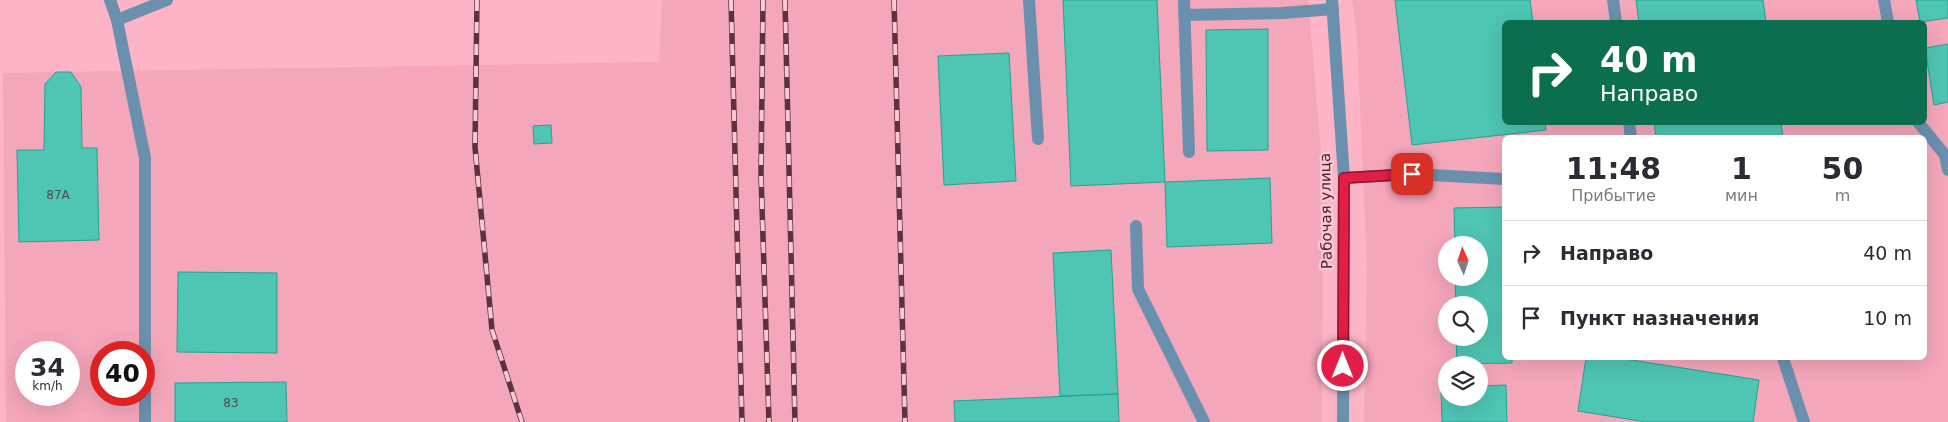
<!DOCTYPE html>
<html lang="ru">
<head>
<meta charset="utf-8">
<style>
  body { margin:0; font-family:"DejaVu Sans",sans-serif; background:#f2f2f3; color:#2b2b33; height:100vh; display:flex; flex-direction:column; font-size:19px; white-space:nowrap }
  * { box-sizing:border-box; margin:0 }
  p { font-size:16px; color:#7c7c81 }
  .icon { flex:none; width:28px; height:28px; fill:none; stroke:currentColor; stroke-width:2; stroke-linecap:round; stroke-linejoin:round }
  .map { position:relative; flex:1; overflow:hidden }
  .sheet { position:absolute; left:1502px; top:135px; width:425px; height:225px; display:flex; flex-direction:column; background:#fff; border-radius:8px; box-shadow:0 5px 20px #0002 }
  .sheet>* { flex:none }
  .guide { position:absolute; left:1502px; top:20px; width:425px; height:105px; border-radius:8px; box-shadow:0 5px 20px #0002; background:#0b6e4f; color:#fff; overflow:hidden }
  .needle { width:32px; rotate:357deg }
  .buttons { position:absolute; left:1438px; top:236px; display:grid; gap:10px }
  .buttons a { display:grid; place-items:center; width:50px; height:50px; border-radius:50%; background:#fff; box-shadow:0 5px 20px #0002; font-size:25px }
  .speed { position:absolute; left:15px; top:341px; display:flex; gap:10px; font-size:25px; font-weight:700; text-align:center }
  .speed>* { display:grid; place-content:center; width:65px; height:65px; border-radius:50%; background:#fff; box-shadow:0 5px 20px #0002; line-height:1 }
  .speed small { font-size:12px; font-weight:400 }
  .speed .limit { border:8px solid #d22; background:#fff; color:#111 }
  .pin { position:absolute; display:grid; place-items:center; width:42px; height:42px; color:#fff; margin:-21px; border-radius:10px; box-shadow:0 2px 8px #0006 }
  .me { position:absolute; width:55px; margin:-28px; rotate:0deg; stroke-linejoin:round; filter:drop-shadow(0 0 4px #0008) }
  .turn { display:flex; align-items:center; gap:18px; height:105px; padding:0 15px; font-size:22px }
  .turn .icon { width:65px; height:65px; stroke-width:2.5 }
  .turn b { display:block; font-size:35px; line-height:42px }
  .eta { display:flex; justify-content:space-evenly; align-items:center; height:85px; text-align:center }
  .eta b { font-size:30px; font-weight:700; line-height:35px }
  ul { padding:0; list-style:none }
  li { display:flex; align-items:center; gap:15px; height:65px; padding:0 15px; border-top:1px solid #e1e1e2 }
  li div { flex:1 }
  li b { display:block; font-size:19px }
  li em { font-style:normal }
  .map>svg:first-child { display:block }
  .built { fill:#f4a6ba; fill-rule:evenodd }
  .building { fill:#4fc5b4; stroke:#21a394 }
  .lines { fill:none; stroke-linecap:round; stroke-linejoin:round }
  .service { stroke:#6a90ad; stroke-width:12 }
  .tertiary { stroke:#6a90ad; stroke-width:12 }
  .rail-casing { stroke:#5a333e; stroke-width:5.5 }
  .rail { stroke:#ffc7d4; stroke-width:4; stroke-dasharray:11; stroke-linecap:butt }
  .route-casing { stroke:#92132f; stroke-width:12 }
  .route { stroke:#e11d48; stroke-width:9 }
  .labels { text-anchor:middle; dominant-baseline:central; stroke-width:4.5; stroke-linejoin:round; paint-order:stroke }
  .number-label { font-size:12px; fill:#494c50 }
  .street-label { font-size:15px; fill:#47242e; stroke:#ffc7d4 }
</style>
</head>
<body>
<div class="map">
<svg width="1948" height="422" viewBox="0 0 1948 422">
  <rect width="100%" height="100%" fill="#fcb4c6"/>
  <g class="built">
    <path d="M662,0H1308L1323,175L1322,422H6L3,73L659,62ZM26,352H69V395H26ZM101,352H144V395H101Z"/>
    <path d="M1352,0H1948V422H1364L1367,267L1357,36ZM1505,22H1925V122H1505ZM1505,138H1925V358H1505ZM1446,245H1479V278H1446ZM1446,305H1479V338H1446ZM1446,365H1479V398H1446Z"/>
  </g>
  <g class="building">
    <polygon points="1063,0 1157,0 1165,182 1071,186"/>
    <polygon points="1395,0 1530,0 1533,22 1505,22 1505,122 1545,122 1546,130 1412,145"/>
    <polygon points="1636,0 1763,0 1766,22 1639,22"/>
    <polygon points="1916,0 1948,0 1948,18 1920,22"/>
    <polygon points="1268,29 1268,150 1207,151 1206,30"/>
    <polygon points="1948,44 1948,102 1934,105 1925,48"/>
    <polygon points="1009,53 1016,181 944,185 938,56"/>
    <polygon points="56,72 71,72 81,87 82,148 97,148 99,240 19,242 17,150 44,150 45,84"/>
    <polygon points="1654,122 1781,122 1783,138 1656,138"/>
    <polygon points="551,125 552,143 534,144 533,126"/>
    <polygon points="1270,178 1272,243 1167,247 1165,182"/>
    <polygon points="1505,207 1505,358 1512,358 1512,363 1457,364 1456,338 1479,338 1479,305 1456,305 1455,278 1479,278 1479,245 1455,245 1454,208"/>
    <polygon points="1111,250 1118,394 1060,396 1053,253"/>
    <polygon points="178,272 277,273 277,353 177,352"/>
    <polygon points="1586,358 1619,358 1759,380 1753,422 1646,422 1578,411"/>
    <polygon points="286,382 287,422 175,422 175,383"/>
    <polygon points="1506,385 1507,422 1442,422 1441,388 1446,387 1446,398 1479,398 1479,386"/>
    <polygon points="1118,394 1119,422 955,422 954,401"/>
  </g>
  <g class="lines">
    <g class="service">
      <polyline points="110,0 117,20 145,158 145,422"/>
      <polyline points="1029,0 1038,139"/>
      <polyline points="1184,0 1189,152"/>
      <polyline points="1613,0 1616,22"/>
      <polyline points="1884,0 1888,22"/>
      <polyline points="1184,15 1283,13 1333,9"/>
      <polyline points="117,20 167,0"/>
      <polyline points="1629,122 1631,138"/>
      <polyline points="1918,122 1945,155 1948,170"/>
      <polyline points="1344,178 1412,174 1505,179"/>
      <polyline points="1136,226 1138,289 1204,422"/>
      <polyline points="1783,358 1804,422"/>
    </g>
    <polyline class="tertiary" points="1332,0 1344,178 1343,422"/>
    <g class="rail-casing">
      <g id="rail">
        <polyline points="477,0 475,147 492,330 522,422"/>
        <polyline points="731,0 742,422"/>
        <polyline points="763,0 761,175 769,422"/>
        <polyline points="785,0 795,422"/>
        <polyline points="894,0 905,422"/>
      </g>
    </g>
    <use href="#rail" class="rail"/>
  </g>
  <g class="lines">
    <g class="route-casing">
      <polyline id="route" points="1343,366 1344,178 1412,174"/>
    </g>
    <use href="#route" class="route"/>
  </g>
  <g class="labels">
    <g class="number-label">
      <text x="58" y="195">87А</text>
      <text x="231" y="403">83</text>
    </g>
    <g class="street-label">
      <text transform="translate(1326 211) rotate(-91)">Рабочая улица</text>
    </g>
  </g>
</svg>
<div class="buttons">
<a><svg class="needle" viewBox="-14 -14 28 28"><path d="M0-13l5 13h-10z" fill="#e53935"/><path d="M0 13l5-13h-10z" fill="#7c7c81"/></svg></a>
<a><svg class="icon" aria-label="search" viewBox="0 0 24 24"><circle cx="10" cy="10" r="6"/><path d="M15 15l6 6"/></svg></a>
<a><svg class="icon" aria-label="layers" viewBox="0 0 24 24"><path d="M12 4l9 5-9 5-9-5zM3 14l9 5 9-5"/></svg></a>
</div>
<div class="speed"><div>34<small>km/h</small></div><div class="limit">40</div></div>
<div class="pin" style="left:1412px;top:174px;background:#d93025"><svg class="icon" aria-label="arrive" viewBox="0 0 24 24"><path d="M6 21V4h12l-3 4 3 4H6"/></svg></div>
<svg class="me" style="left:1343px;top:366px" viewBox="-20 -20 40 40"><circle r="17" fill="#e11d48" stroke="#fff" stroke-width="3"/><path d="M0-11L8 9 0 5-8 9z" fill="#fff"/></svg>
<div class="guide">
<div class="turn"><svg class="icon" aria-label="right" viewBox="0 0 24 24"><path d="M7 20v-9h11M14 6l5 5-5 5"/></svg><div><b>40 m</b>Направо</div></div>
</div>
<section class="sheet">
<div class="eta">
<div><b>11:48</b><p>Прибытие</p></div>
<div><b>1</b><p>мин</p></div>
<div><b>50</b><p>m</p></div>
</div>
<ul>
<li><svg class="icon" aria-label="right" viewBox="0 0 24 24"><path d="M7 20v-9h11M14 6l5 5-5 5"/></svg><div><b>Направо</b></div><em>40 m</em></li>
<li><svg class="icon" aria-label="arrive" viewBox="0 0 24 24"><path d="M6 21V4h12l-3 4 3 4H6"/></svg><div><b>Пункт назначения</b></div><em>10 m</em></li>
</ul>
</section>
</div>
</body>
</html>
